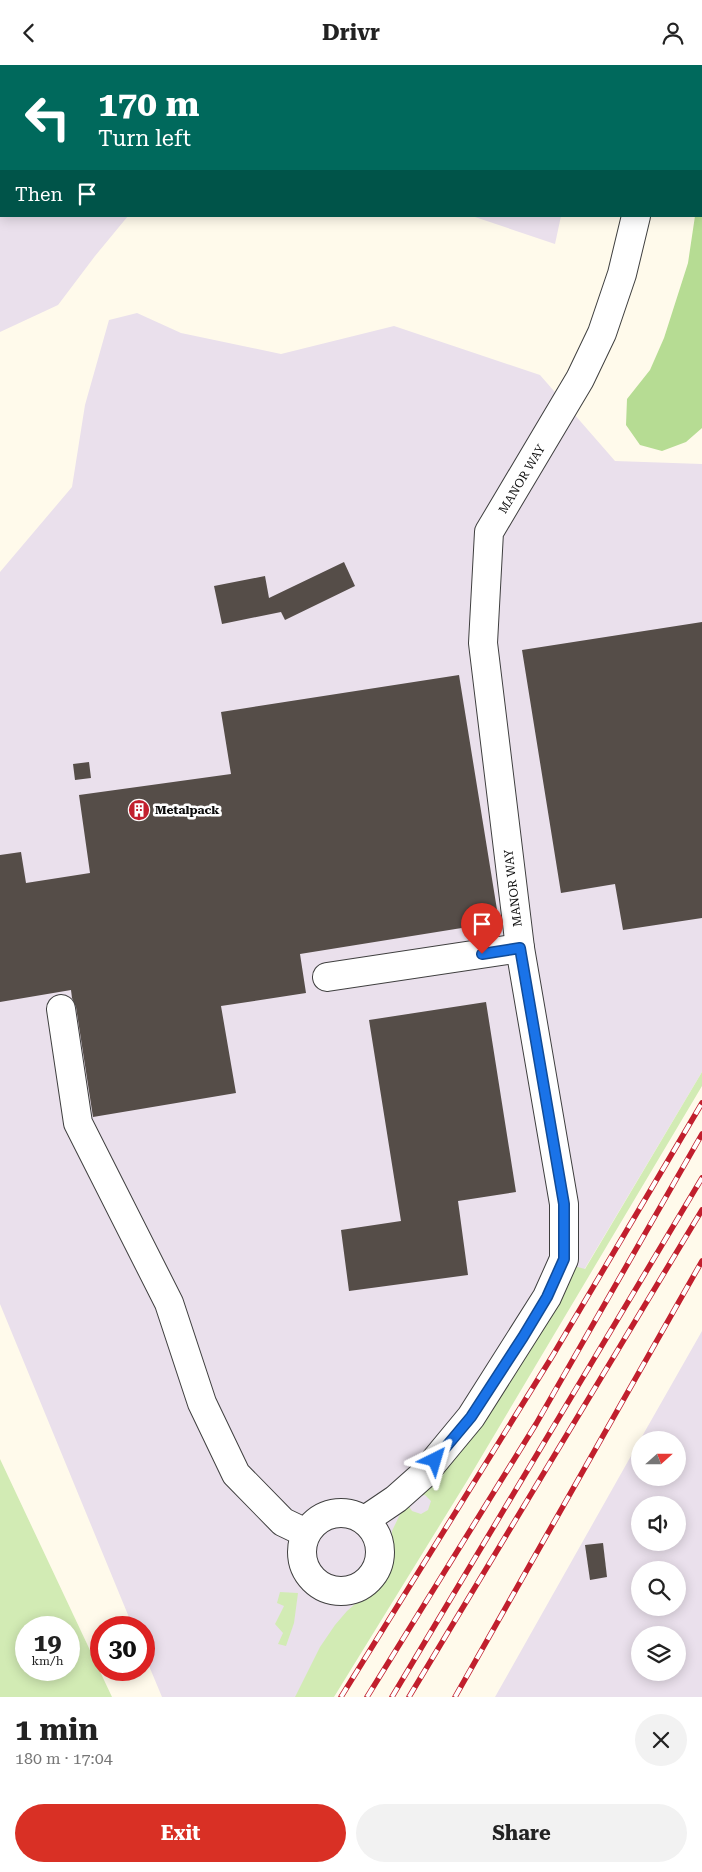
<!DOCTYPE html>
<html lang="en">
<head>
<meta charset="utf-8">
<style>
  body { margin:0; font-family:"Roboto Serif",serif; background:#f2f2f2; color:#222; height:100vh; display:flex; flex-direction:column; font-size:19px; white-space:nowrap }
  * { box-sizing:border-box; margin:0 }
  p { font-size:16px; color:#767676 }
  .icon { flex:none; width:28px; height:28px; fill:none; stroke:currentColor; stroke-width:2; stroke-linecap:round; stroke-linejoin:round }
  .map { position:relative; height:1632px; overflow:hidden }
  .drawer { display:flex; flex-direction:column; background:#fff; flex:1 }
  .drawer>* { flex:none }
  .banner { position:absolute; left:0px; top:0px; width:702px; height:152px; box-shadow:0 2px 12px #0003; background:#00695c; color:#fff; overflow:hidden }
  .needle { width:32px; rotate:69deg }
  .fabs { position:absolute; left:631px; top:1366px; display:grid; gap:10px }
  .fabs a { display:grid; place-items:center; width:55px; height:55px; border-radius:50%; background:#fff; box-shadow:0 2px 12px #0003; font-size:25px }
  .speed { position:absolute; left:15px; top:1551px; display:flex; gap:10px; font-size:25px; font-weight:700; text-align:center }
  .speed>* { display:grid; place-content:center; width:65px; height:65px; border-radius:50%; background:#fff; box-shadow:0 2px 12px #0003; line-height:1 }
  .speed small { font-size:12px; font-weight:400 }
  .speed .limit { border:8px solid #d22; background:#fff; color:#111 }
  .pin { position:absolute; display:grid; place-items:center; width:42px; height:42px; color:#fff; margin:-51px -21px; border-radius:50% 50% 50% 0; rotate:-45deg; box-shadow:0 0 5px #0007 }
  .pin .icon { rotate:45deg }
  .me { position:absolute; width:55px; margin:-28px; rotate:40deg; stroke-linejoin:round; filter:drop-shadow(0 0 4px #0008) }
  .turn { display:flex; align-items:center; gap:18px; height:105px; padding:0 15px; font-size:22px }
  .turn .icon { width:65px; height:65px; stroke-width:2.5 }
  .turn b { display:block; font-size:35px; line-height:42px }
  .then { display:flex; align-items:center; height:48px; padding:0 15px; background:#0003; gap:10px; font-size:19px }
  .round { display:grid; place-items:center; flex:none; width:52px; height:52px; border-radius:26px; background:#f2f2f2 }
  .summary { display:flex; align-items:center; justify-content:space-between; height:85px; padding:0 15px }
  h1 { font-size:30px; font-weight:700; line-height:38px }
  .cta { display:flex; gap:10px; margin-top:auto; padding:10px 15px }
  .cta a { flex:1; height:58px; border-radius:30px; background:#d93025; color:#fff; font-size:20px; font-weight:700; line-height:58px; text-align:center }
  .cta a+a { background:#f2f2f2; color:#222 }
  header { display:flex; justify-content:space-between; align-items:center; height:65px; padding:0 15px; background:#fff; font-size:22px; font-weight:700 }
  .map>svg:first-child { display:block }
  .industrial { fill:#eae0ec; fill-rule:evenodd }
  .green { fill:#d2ebb4; fill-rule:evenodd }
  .forest { fill:#b6dc93 }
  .building { fill:#554d48 }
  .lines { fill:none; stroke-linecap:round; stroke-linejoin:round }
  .minor-casing { stroke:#3f3f3f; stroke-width:30 }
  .minor { stroke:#fff; stroke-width:28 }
  .rail-casing { stroke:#c11f2d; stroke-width:5.5 }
  .rail { stroke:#fff; stroke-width:4; stroke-dasharray:11; stroke-linecap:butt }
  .route-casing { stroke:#114b97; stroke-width:12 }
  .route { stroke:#1a73e8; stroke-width:9 }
  .labels { text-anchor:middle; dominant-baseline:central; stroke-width:5; stroke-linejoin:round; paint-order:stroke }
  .street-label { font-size:12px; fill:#0c0c0c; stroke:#fff }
  .poi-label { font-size:12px; font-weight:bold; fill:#0c0c0c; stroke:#fff; text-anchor:start }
</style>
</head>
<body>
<header><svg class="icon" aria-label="back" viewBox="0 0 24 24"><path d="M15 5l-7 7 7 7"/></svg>Drivr<svg class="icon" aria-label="person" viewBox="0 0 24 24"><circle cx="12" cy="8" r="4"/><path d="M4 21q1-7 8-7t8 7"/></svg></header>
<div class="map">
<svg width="702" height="1632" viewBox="0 0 702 1632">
  <rect width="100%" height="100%" fill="#fffaeb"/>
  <g class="industrial">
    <polygon points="0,0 248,0 1,1 1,151 128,151 95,191 58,240 0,267"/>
    <polygon points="308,0 585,0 585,1 307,1"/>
    <polygon points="472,151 561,151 555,179"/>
    <polygon points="137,248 181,268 281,289 394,261 540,310 615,396 702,399 702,1007 519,1314 316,1632 162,1632 144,1589 144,1562 133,1562 0,1239 0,507 72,422 85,340 109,255"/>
    <path d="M702,1266V1632H495L640,1375V1412H678V1375H640ZM640,1440H678V1478H640ZM640,1505H678V1542H640ZM640,1570H678V1608H640Z"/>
  </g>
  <g class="green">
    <polygon points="702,1007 702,1021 467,1416 334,1632 295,1632 320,1582 335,1560 347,1546 383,1515 390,1497 392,1466 404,1441 408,1440 412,1446 421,1449 428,1445 431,1436 425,1430 411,1432 570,1200 585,1204"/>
    <path d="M0,1394L112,1632H0ZM26,1562H69V1605H26Z"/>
    <polygon points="280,1527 298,1528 294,1558 286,1581 278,1579 283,1568 275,1559 284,1541 277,1538"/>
  </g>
  <polygon class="forest" points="695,0 702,0 702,363 686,377 662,386 640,380 626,360 627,334 650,305 664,273 688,198 695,151 701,151 701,1"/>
  <g class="building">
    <polygon points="344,497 355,521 285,555 281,547 222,559 214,521 265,511 269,533"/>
    <polygon points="702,557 702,853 623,865 615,819 561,828 522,585"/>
    <polygon points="459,610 499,857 300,889 306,928 221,941 236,1028 93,1052 76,942 72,933 71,925 0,937 0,790 21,787 26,818 90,808 79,730 231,709 221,647"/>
    <polygon points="89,697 91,713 75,715 73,699"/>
    <polygon points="486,937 516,1127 458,1136 468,1210 349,1226 341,1165 401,1156 369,955"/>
    <polygon points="603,1478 607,1512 590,1515 585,1480"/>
  </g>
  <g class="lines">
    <g class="minor-casing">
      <g id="minor">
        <polyline points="648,0 648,1"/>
        <polyline points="327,912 520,883"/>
        <polyline points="61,944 78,1058 169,1238 202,1338 236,1409 283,1457 306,1468"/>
        <circle cx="341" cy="1487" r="39"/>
        <polyline points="365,1455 396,1434 423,1410 471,1352 547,1232 564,1194 564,1139 520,883 483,578 489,467 580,314 602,268 622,209 636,151"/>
      </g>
    </g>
    <use href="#minor" class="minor"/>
    <g class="rail-casing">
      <g id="rail">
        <polyline points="341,1632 553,1290 702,1038"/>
        <polyline points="367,1632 536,1359 702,1069"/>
        <polyline points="392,1632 702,1113"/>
        <polyline points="409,1632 702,1145"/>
        <polyline points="455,1632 702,1196"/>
      </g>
    </g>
    <use href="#rail" class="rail"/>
  </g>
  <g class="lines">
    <g class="route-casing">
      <polyline id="route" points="435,1395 471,1352 523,1272 547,1232 564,1194 564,1139 520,883 482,889"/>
    </g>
    <use href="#route" class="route"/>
  </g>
  <defs>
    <g id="building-disc" transform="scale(1.125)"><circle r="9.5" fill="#c11f2d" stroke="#fff"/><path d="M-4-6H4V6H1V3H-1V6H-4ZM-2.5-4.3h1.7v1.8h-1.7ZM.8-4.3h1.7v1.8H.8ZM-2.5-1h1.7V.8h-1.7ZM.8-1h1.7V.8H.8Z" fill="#fff"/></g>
  </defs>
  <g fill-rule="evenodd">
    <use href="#building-disc" x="139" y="745"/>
  </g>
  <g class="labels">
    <g class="street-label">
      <text transform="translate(522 414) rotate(-59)">MANOR WAY</text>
      <text transform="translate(513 823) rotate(-97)">MANOR WAY</text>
    </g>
    <g class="poi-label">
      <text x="155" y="745">Metalpack</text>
    </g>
  </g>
</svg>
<div class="fabs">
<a><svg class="needle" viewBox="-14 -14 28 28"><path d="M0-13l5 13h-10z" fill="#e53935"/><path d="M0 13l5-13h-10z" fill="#767676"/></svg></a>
<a><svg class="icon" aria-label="sound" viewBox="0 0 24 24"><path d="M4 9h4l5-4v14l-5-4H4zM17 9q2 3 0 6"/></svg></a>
<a><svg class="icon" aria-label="search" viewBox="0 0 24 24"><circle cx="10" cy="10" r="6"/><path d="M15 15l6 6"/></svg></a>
<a><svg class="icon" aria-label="layers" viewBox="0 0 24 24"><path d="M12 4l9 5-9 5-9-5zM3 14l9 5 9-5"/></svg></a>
</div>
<div class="speed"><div>19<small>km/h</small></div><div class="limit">30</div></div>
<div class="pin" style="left:482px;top:889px;background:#d93025"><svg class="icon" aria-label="arrive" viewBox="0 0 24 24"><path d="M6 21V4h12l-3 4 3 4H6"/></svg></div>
<svg class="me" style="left:435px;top:1395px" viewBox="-20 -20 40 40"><path d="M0-17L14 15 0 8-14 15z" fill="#1a73e8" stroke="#fff" stroke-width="4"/></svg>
<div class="banner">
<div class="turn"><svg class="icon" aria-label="left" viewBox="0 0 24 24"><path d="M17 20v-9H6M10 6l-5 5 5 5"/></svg><div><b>170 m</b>Turn left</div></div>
<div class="then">Then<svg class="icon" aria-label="arrive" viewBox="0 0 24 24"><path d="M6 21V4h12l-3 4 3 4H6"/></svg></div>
</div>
</div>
<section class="drawer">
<div class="summary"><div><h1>1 min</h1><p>180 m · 17:04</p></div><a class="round"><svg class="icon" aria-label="close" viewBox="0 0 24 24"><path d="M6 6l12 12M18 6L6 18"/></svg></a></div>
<div class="cta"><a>Exit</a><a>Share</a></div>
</section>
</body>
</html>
